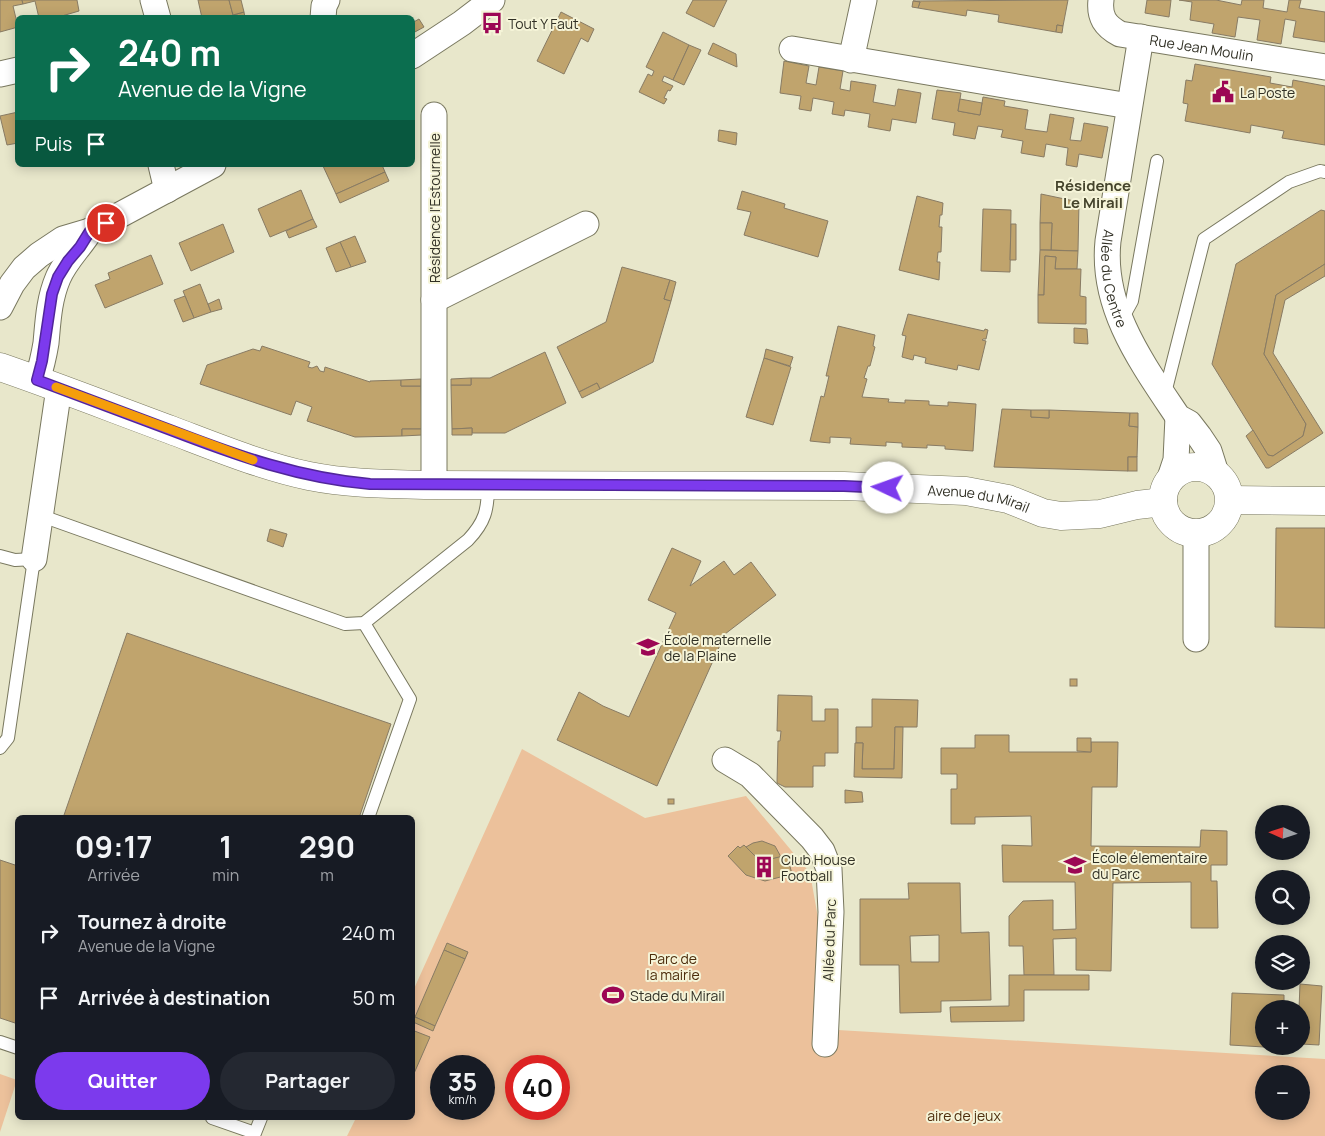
<!DOCTYPE html>
<html lang="fr">
<head>
<meta charset="utf-8">
<style>
  body { margin:0; font-family:Manrope,sans-serif; background:#242831; color:#f1f3f6; height:100vh; display:flex; flex-direction:column; font-size:19px; white-space:nowrap }
  * { box-sizing:border-box; margin:0 }
  p { font-size:16px; color:#9ea1a6 }
  .icon { flex:none; width:28px; height:28px; fill:none; stroke:currentColor; stroke-width:2; stroke-linecap:round; stroke-linejoin:round }
  .map { position:relative; flex:1; overflow:hidden }
  .drawer { position:absolute; left:15px; top:815px; width:400px; height:305px; display:flex; flex-direction:column; background:#171b24; border-radius:8px; box-shadow:0 2px 12px #0003 }
  .drawer>* { flex:none }
  .banner { position:absolute; left:15px; top:15px; width:400px; height:152px; border-radius:8px; box-shadow:0 2px 12px #0003; background:#0b6e4f; color:#fff; overflow:hidden }
  .needle { width:32px; rotate:273deg }
  .fabs { position:absolute; left:1255px; top:805px; display:grid; gap:10px }
  .fabs a { display:grid; place-items:center; width:55px; height:55px; border-radius:50%; background:#171b24; box-shadow:0 2px 12px #0003; font-size:25px }
  .speed { position:absolute; left:430px; top:1055px; display:flex; gap:10px; font-size:25px; font-weight:700; text-align:center }
  .speed>* { display:grid; place-content:center; width:65px; height:65px; border-radius:50%; background:#171b24; box-shadow:0 2px 12px #0003; line-height:1 }
  .speed small { font-size:12px; font-weight:400 }
  .speed .limit { border:8px solid #d22; background:#fff; color:#111 }
  .pin { position:absolute; display:grid; place-items:center; width:42px; height:42px; color:#fff; margin:-21px; border:2px solid #fff; border-radius:50%; box-shadow:0 1px 5px #0007 }
  .me { position:absolute; width:55px; margin:-28px; rotate:273deg; stroke-linejoin:round; filter:drop-shadow(0 0 4px #0008) }
  .turn { display:flex; align-items:center; gap:18px; height:105px; padding:0 20px; font-size:22px }
  .turn .icon { width:65px; height:65px; stroke-width:2.5 }
  .turn b { display:block; font-size:35px; line-height:42px }
  .then { display:flex; align-items:center; height:48px; padding:0 20px; background:#0003; gap:10px; font-size:19px }
  .eta { display:flex; justify-content:space-evenly; align-items:center; height:85px; text-align:center }
  .eta b { font-size:30px; font-weight:700; line-height:35px }
  .cta { display:flex; gap:10px; margin-top:auto; padding:10px 20px }
  .cta a { flex:1; height:58px; border-radius:30px; background:#7c3aed; color:#fff; font-size:20px; font-weight:700; line-height:58px; text-align:center }
  .cta a+a { background:#242831; color:#f1f3f6 }
  ul { padding:0; list-style:none }
  li { display:flex; align-items:center; gap:15px; height:65px; padding:0 20px }
  li div { flex:1 }
  li b { display:block; font-size:19px }
  li em { font-style:normal }
  .map>svg:first-child { display:block }
  .green { fill:#ecc19b; fill-rule:evenodd }
  .building { fill:#c0a46d; stroke:#887b64; fill-rule:evenodd }
  .lines { fill:none; stroke-linecap:round; stroke-linejoin:round }
  .lane-casing { stroke:#79785f; stroke-width:14 }
  .street-casing { stroke:#79785f; stroke-width:27 }
  .secondary-casing { stroke:#79785f; stroke-width:29 }
  .lane { stroke:#fff; stroke-width:12 }
  .street { stroke:#fff; stroke-width:25 }
  .secondary { stroke:#fff; stroke-width:28 }
  .route-casing { stroke:#51269a; stroke-width:12 }
  .route { stroke:#7c3aed; stroke-width:9 }
  .slow { stroke:#f59e0b; stroke-width:9 }
  .labels { text-anchor:middle; dominant-baseline:central; stroke-width:4; stroke-linejoin:round; paint-order:stroke }
  .poi-label { font-size:14px; fill:#313025; stroke:#f5f4d8; text-anchor:start }
  .street-label { font-size:14px; fill:#313025; stroke:#f5f4d8 }
  .park-label { font-size:14px; fill:#4d2d0c; stroke:#f5f4d8 }
  .neighbourhood-label { font-size:15px; font-weight:bold; fill:#45442c; stroke:#f5f4d8 }
</style>
</head>
<body>
<div class="map">
<svg width="1325" height="1136" viewBox="0 0 1325 1136">
  <rect width="100%" height="100%" fill="#e8e7cb"/>
  <g class="green">
    <path d="M522,749L645,818L746,796L810,873L838,1030L1325,1059V1136H347L356,1118H412L413,991ZM441,1066H484V1109H441ZM516,1066H559V1109H516ZM1264,1074H1301V1111H1264Z"/>
    <polygon points="0,1074 17,1080 0,1132"/>
  </g>
  <g class="building">
    <polygon points="0,0 22,0 23,4 13,6 18,27 0,32"/>
    <polygon points="22,0 77,0 79,11 55,18 39,18 35,1 23,4"/>
    <polygon points="198,0 229,0 233,15 244,12 245,18 202,18"/>
    <polygon points="229,0 241,0 244,12 233,15"/>
    <polygon points="693,0 727,0 714,27 686,13"/>
    <polygon points="1068,0 1063,26 1057,25 1056,32 998,22 999,15 967,10 966,16 918,8 920,2 913,1"/>
    <polygon points="1147,0 1171,0 1169,17 1145,13"/>
    <polygon points="1179,0 1216,0 1241,5 1242,0 1264,0 1263,8 1287,12 1289,0 1301,0 1299,8 1325,12 1325,42 1293,37 1296,21 1285,19 1281,44 1257,40 1260,20 1238,17 1235,37 1212,33 1214,24 1190,20 1192,2"/>
    <polygon points="913,1 920,2 918,8 912,7"/>
    <polygon points="561,12 594,29 588,42 581,38 564,74 537,61"/>
    <polygon points="419,19 424,27 413,33 412,23"/>
    <polygon points="1057,25 1063,26 1062,33 1056,32"/>
    <polygon points="663,32 689,45 673,80 664,76 662,81 673,86 670,91 668,90 664,98 667,99 664,104 639,92 648,74 652,76 654,71 646,67"/>
    <polygon points="713,43 736,54 737,67 708,54"/>
    <polygon points="689,45 701,50 684,85 673,80"/>
    <polygon points="784,61 809,66 806,83 816,85 819,67 843,71 840,89 850,91 851,81 876,85 873,102 895,106 898,89 921,93 916,123 892,119 890,131 868,127 870,114 845,110 844,116 832,114 834,102 813,98 811,111 799,109 801,96 780,93"/>
    <polygon points="1195,64 1271,77 1270,83 1292,87 1293,80 1325,86 1325,145 1282,138 1284,131 1251,125 1250,133 1185,121 1188,104 1183,103 1186,80 1192,81"/>
    <polygon points="937,90 961,93 958,111 980,115 983,97 1005,101 1004,106 1028,110 1025,129 1047,132 1050,114 1074,118 1070,140 1081,141 1084,123 1108,127 1102,158 1079,154 1077,167 1066,165 1068,148 1046,144 1044,157 1021,153 1023,141 1001,137 1003,130 978,126 975,139 953,135 955,123 932,119"/>
    <polygon points="960,99 982,103 980,115 958,111"/>
    <polygon points="18,112 18,143 7,145 0,116"/>
    <polygon points="719,130 737,133 736,145 718,141"/>
    <polygon points="324,165 382,165 385,172 336,194 323,166"/>
    <polygon points="385,172 389,181 340,203 336,194"/>
    <polygon points="301,190 313,219 270,237 258,209"/>
    <polygon points="742,191 785,204 784,208 828,221 818,257 744,235 751,212 737,209"/>
    <polygon points="1041,194 1079,202 1078,251 1051,250 1052,223 1040,223"/>
    <polygon points="917,196 943,203 942,215 940,215 939,227 942,227 941,252 938,252 937,262 940,262 939,280 899,270"/>
    <polygon points="983,209 1011,210 1010,272 981,271"/>
    <polygon points="1321,210 1325,211 1325,264 1276,295 1264,354 1306,424 1303,436 1273,456 1268,455 1212,364 1236,264"/>
    <polygon points="313,219 317,227 289,238 286,231"/>
    <polygon points="1040,223 1052,223 1051,250 1040,250"/>
    <polygon points="223,224 234,252 191,271 179,243"/>
    <polygon points="1011,224 1016,224 1016,260 1010,260"/>
    <polygon points="355,236 366,262 351,267 340,242"/>
    <polygon points="340,242 351,267 336,272 326,248"/>
    <polygon points="1040,250 1078,251 1077,269 1055,269 1056,257 1045,256 1044,295 1038,295"/>
    <polygon points="151,255 163,284 105,308 95,285 110,279 108,273"/>
    <polygon points="1045,256 1056,257 1055,269 1081,269 1080,296 1086,297 1086,324 1038,323 1038,295 1044,295"/>
    <polygon points="1325,264 1325,276 1285,300 1273,353 1323,433 1269,468 1266,468 1246,436 1253,430 1268,455 1273,456 1303,436 1306,424 1264,354 1276,295"/>
    <polygon points="622,267 670,280 664,299 671,301 653,362 600,389 597,383 579,392 557,347 606,322"/>
    <polygon points="670,280 676,282 671,301 664,299"/>
    <polygon points="200,284 211,312 194,318 183,291"/>
    <polygon points="185,296 194,318 183,322 174,300"/>
    <polygon points="219,299 222,309 211,312 208,304"/>
    <polygon points="908,314 984,331 985,329 988,330 986,339 983,339 982,340 986,341 979,370 958,365 957,370 925,363 926,358 914,355 913,360 902,357 906,336 902,335"/>
    <polygon points="838,326 875,335 873,346 875,347 870,366 868,366 864,378 867,379 862,397 889,399 888,402 905,403 905,400 929,401 929,405 948,406 948,402 976,404 973,451 945,449 945,446 927,445 927,448 902,447 902,443 886,442 886,446 850,444 851,438 830,437 830,443 810,441 821,396 824,397 829,376 826,376"/>
    <polygon points="1074,328 1087,329 1088,344 1074,343"/>
    <polygon points="262,346 310,362 308,367 312,368 317,366 320,371 324,372 325,367 370,382 370,381 401,380 401,386 421,386 422,429 402,429 402,436 355,437 307,421 312,407 296,401 291,415 200,384 207,365 253,349 260,351"/>
    <polygon points="766,349 793,357 790,366 764,358"/>
    <polygon points="545,352 566,403 505,433 472,433 472,428 452,429 451,385 471,385 471,378 490,378"/>
    <polygon points="764,358 791,367 773,425 746,417"/>
    <polygon points="471,378 471,385 451,385 451,379"/>
    <polygon points="421,379 421,386 401,386 401,380"/>
    <polygon points="597,383 600,389 582,398 579,392"/>
    <polygon points="1002,409 1031,410 1031,417 1049,418 1049,410 1130,413 1129,426 1138,427 1137,457 1128,457 1128,471 994,467"/>
    <polygon points="1031,410 1049,410 1049,418 1031,417"/>
    <polygon points="1130,413 1138,413 1138,427 1129,426"/>
    <polygon points="472,428 472,435 452,435 452,429"/>
    <polygon points="402,429 422,429 422,435 402,436"/>
    <rect x="1128" y="457" width="9" height="14"/>
    <polygon points="1276,528 1325,528 1325,628 1275,627"/>
    <polygon points="270,529 287,534 283,547 267,541"/>
    <polygon points="672,548 701,561 690,586 724,561 734,575 751,562 776,595 725,634 657,786 557,740 579,692 603,706 629,717 676,613 648,600"/>
    <polygon points="127,633 391,724 359,818 63,818"/>
    <rect x="1070" y="679" width="7" height="7"/>
    <polygon points="778,695 812,696 812,721 825,721 825,709 838,709 838,753 825,753 825,766 813,766 813,787 785,787 777,783 778,741 780,741 781,731 777,731"/>
    <polygon points="872,699 918,700 917,727 895,727 894,769 862,769 863,743 856,743 856,727 872,727"/>
    <polygon points="895,727 903,727 902,778 854,777 855,743 863,743 862,769 894,769"/>
    <polygon points="975,735 1009,735 1009,752 1091,752 1091,742 1118,742 1117,787 1092,787 1091,846 1200,847 1201,830 1227,831 1227,865 1211,865 1211,881 1217,881 1218,928 1191,928 1191,882 1113,883 1111,971 1076,970 1076,938 1053,939 1054,975 1024,975 1023,946 1009,946 1009,916 1023,901 1053,900 1053,930 1076,929 1075,882 1003,882 1002,845 1032,846 1031,816 975,817 975,824 951,824 951,789 957,789 957,774 941,774 941,748 975,748"/>
    <polygon points="1077,738 1091,738 1091,752 1077,751"/>
    <polygon points="845,790 862,792 863,802 845,803"/>
    <rect x="668" y="799" width="6" height="5"/>
    <polygon points="762,841 775,846 781,857 763,861 758,859 746,847 753,843"/>
    <polygon points="744,845 758,859 763,861 787,855 792,874 765,881 746,875 728,856 738,846 740,848"/>
    <polygon points="0,860 18,866 18,1024 0,1018"/>
    <path d="M908,883H960L961,933L989,932L991,1000L941,1001V1012L900,1013L899,965H860V899H909ZM939,935V962H911L910,936Z"/>
    <polygon points="447,943 468,952 465,959 444,950"/>
    <polygon points="444,950 465,959 435,1026 415,1017"/>
    <polygon points="1009,975 1089,975 1089,990 1024,990 1024,1021 951,1022 950,1007 1009,1006"/>
    <polygon points="1300,984 1322,986 1319,1045 1301,1044 1301,1009 1299,1009"/>
    <polygon points="1232,993 1284,995 1284,1009 1264,1009 1264,1046 1282,1046 1281,1048 1230,1045"/>
    <polygon points="415,1017 435,1026 433,1031 413,1022"/>
    <polygon points="412,1030 430,1037 412,1078"/>
  </g>
  <g class="lines">
    <g class="lane-casing">
      <g id="lane">
        <polyline points="1121,321 1132,301 1157,161"/>
        <polyline points="1164,397 1204,239 1289,182 1320,171 1325,172"/>
        <path d="M39,515L345,624L364,623L468,540C485,522 488,510 488,485"/>
        <polyline points="0,556 15,560 34,559 8,738 0,748"/>
        <polyline points="364,623 410,699 368,818"/>
        <polyline points="0,1042 18,1048"/>
        <polyline points="212,1118 255,1133 261,1118"/>
      </g>
    </g>
    <g class="street-casing">
      <g id="street">
        <polyline points="153,0 158,18"/>
        <path id="s1" d="M1101,0C1099,17 1105,26 1120,34L1325,67"/>
        <polyline points="323,18 324,6 327,0"/>
        <path id="s2" d="M1141,37L1108,241C1101,308 1142,363 1178,417L1189,423L1199,436L1209,451L1216,473"/>
        <polyline points="792,49 1129,106"/>
        <polyline points="412,56 462,23 492,0"/>
        <polyline points="851,60 864,0"/>
        <polyline points="0,74 18,70"/>
        <polyline points="434,115 434,485"/>
        <polyline points="161,165 167,190"/>
        <polyline points="434,300 586,224"/>
        <polyline points="0,307 12,284 24,268 39,255 63,239 90,231 213,165"/>
        <path d="M37,380C41,368 44,355 46,343C48,321 49,299 58,278C65,261 80,247 90,231"/>
        <polyline points="1169,481 1176,460 1178,417"/>
        <polyline points="1196,533 1196,639"/>
        <polyline points="34,559 59,388"/>
        <polyline points="725,760 750,775 812,838 822,851 829,869 831,912 825,1044"/>
      </g>
    </g>
    <g class="secondary-casing">
      <g id="secondary">
        <path id="s3" d="M0,367C58,387 114,409 171,430C216,447 262,466 309,476C349,484 389,484 430,485L844,486L966,491L1008,499L1043,513L1061,516L1100,514L1137,505L1163,502"/>
        <circle cx="1196" cy="500" r="33"/>
        <polyline points="1230,500 1325,501"/>
      </g>
    </g>
    <use href="#lane" class="lane"/>
    <use href="#street" class="street"/>
    <use href="#secondary" class="secondary"/>
  </g>
  <g class="lines">
    <g class="route-casing">
      <path id="route" d="M106,223L90,231L80,247L68,261L58,277L52,294L42,361L37,380C82,397 127,414 173,431C238,456 300,478 370,484L844,486L888,488"/>
    </g>
    <use href="#route" class="route"/>
    <polyline class="slow" points="56,387 253,460"/>
  </g>
  <defs>
    <g id="bus-bare" transform="scale(1.725)"><path d="M-5-6H5V4H4V6H2V4H-2V6H-4V4H-5ZM-3.5-4V0h7V-4ZM-3.5 1.2v1.5H-2V1.2ZM2 1.2v1.5H3.5V1.2Z" fill="#9c0754" stroke="#f5f4d8" stroke-width="2.5" paint-order="stroke"/></g>
    <g id="civic-bare" transform="scale(1.725)"><path d="M-.6-6.5H3V-4.5H.6V-3L4-1V1h2V6H-6V1h2V-1L-.6-3ZM-1.2 2.5V6h2.4V2.5Z" fill="#9c0754" stroke="#f5f4d8" stroke-width="2.5" paint-order="stroke"/></g>
    <g id="school-bare" transform="scale(1.725)"><path d="M0-5L7-2L0 1L-7-2ZM-4 1L0 2.5L4 1V4Q0 6-4 4Z" fill="#9c0754" stroke="#f5f4d8" stroke-width="2.5" paint-order="stroke"/></g>
    <g id="building-bare" transform="scale(1.725)"><path d="M-4-6H4V6H1V3H-1V6H-4ZM-2.5-4.3h1.7v1.8h-1.7ZM.8-4.3h1.7v1.8H.8ZM-2.5-1h1.7V.8h-1.7ZM.8-1h1.7V.8H.8Z" fill="#9c0754" stroke="#f5f4d8" stroke-width="2.5" paint-order="stroke"/></g>
    <g id="stadium-bare" transform="scale(1.725)"><path d="M0-5a6.5 5 0 1 0 0 10a6.5 5 0 1 0 0-10ZM-3.5-1.8h7v3.6h-7Z" fill="#9c0754" stroke="#f5f4d8" stroke-width="2.5" paint-order="stroke"/></g>
  </defs>
  <g fill-rule="evenodd">
    <use href="#bus-bare" x="492" y="23"/>
    <use href="#civic-bare" x="1223" y="92"/>
    <use href="#school-bare" x="648" y="647"/>
    <use href="#school-bare" x="1075" y="865"/>
    <use href="#building-bare" x="764" y="867"/>
    <use href="#stadium-bare" x="613" y="995"/>
  </g>
  <g class="labels">
    <g class="poi-label">
      <text x="508" y="23">Tout Y Faut</text>
      <text x="1240" y="92">La Poste</text>
      <text x="664" y="639">École maternelle<tspan x="664" dy="16">de la Plaine</tspan></text>
      <text x="1092" y="857">École élementaire<tspan x="1092" dy="16">du Parc</tspan></text>
      <text x="781" y="859">Club House<tspan x="781" dy="16">Football</tspan></text>
      <text x="630" y="995">Stade du Mirail</text>
    </g>
    <g class="street-label">
      <text stroke="none"><textPath href="#s1" startOffset="125">Rue Jean Moulin</textPath></text>
      <text transform="translate(434 208) rotate(-90)">Résidence l'Estournelle</text>
      <text stroke="none"><textPath href="#s2" startOffset="245">Allée du Centre</textPath></text>
      <text stroke="none"><textPath href="#s3" startOffset="999">Avenue du Mirail</textPath></text>
      <text transform="translate(829 940) rotate(-88)">Allée du Parc</text>
    </g>
    <g class="park-label">
      <text x="673" y="958">Parc de<tspan x="673" dy="16">la mairie</tspan></text>
      <text x="964" y="1115">aire de jeux</text>
    </g>
    <g class="neighbourhood-label">
      <text x="1093" y="185">Résidence<tspan x="1093" dy="17">Le Mirail</tspan></text>
    </g>
  </g>
</svg>
<div class="fabs">
<a><svg class="needle" viewBox="-14 -14 28 28"><path d="M0-13l5 13h-10z" fill="#e53935"/><path d="M0 13l5-13h-10z" fill="#9ea1a6"/></svg></a>
<a><svg class="icon" aria-label="search" viewBox="0 0 24 24"><circle cx="10" cy="10" r="6"/><path d="M15 15l6 6"/></svg></a>
<a><svg class="icon" aria-label="layers" viewBox="0 0 24 24"><path d="M12 4l9 5-9 5-9-5zM3 14l9 5 9-5"/></svg></a>
<a>+</a>
<a>−</a>
</div>
<div class="speed"><div>35<small>km/h</small></div><div class="limit">40</div></div>
<div class="pin" style="left:106px;top:223px;background:#d93025"><svg class="icon" aria-label="arrive" viewBox="0 0 24 24"><path d="M6 21V4h12l-3 4 3 4H6"/></svg></div>
<svg class="me" style="left:888px;top:488px" viewBox="-20 -20 40 40"><circle r="19" fill="#fff"/><path d="M0-13L10 11 0 6-10 11z" fill="#7c3aed"/></svg>
<div class="banner">
<div class="turn"><svg class="icon" aria-label="right" viewBox="0 0 24 24"><path d="M7 20v-9h11M14 6l5 5-5 5"/></svg><div><b>240 m</b>Avenue de la Vigne</div></div>
<div class="then">Puis<svg class="icon" aria-label="arrive" viewBox="0 0 24 24"><path d="M6 21V4h12l-3 4 3 4H6"/></svg></div>
</div>
<section class="drawer">
<div class="eta">
<div><b>09:17</b><p>Arrivée</p></div>
<div><b>1</b><p>min</p></div>
<div><b>290</b><p>m</p></div>
</div>
<ul>
<li><svg class="icon" aria-label="right" viewBox="0 0 24 24"><path d="M7 20v-9h11M14 6l5 5-5 5"/></svg><div><b>Tournez à droite</b><p>Avenue de la Vigne</p></div><em>240 m</em></li>
<li><svg class="icon" aria-label="arrive" viewBox="0 0 24 24"><path d="M6 21V4h12l-3 4 3 4H6"/></svg><div><b>Arrivée à destination</b></div><em>50 m</em></li>
</ul>
<div class="cta"><a>Quitter</a><a>Partager</a></div>
</section>
</div>
</body>
</html>
